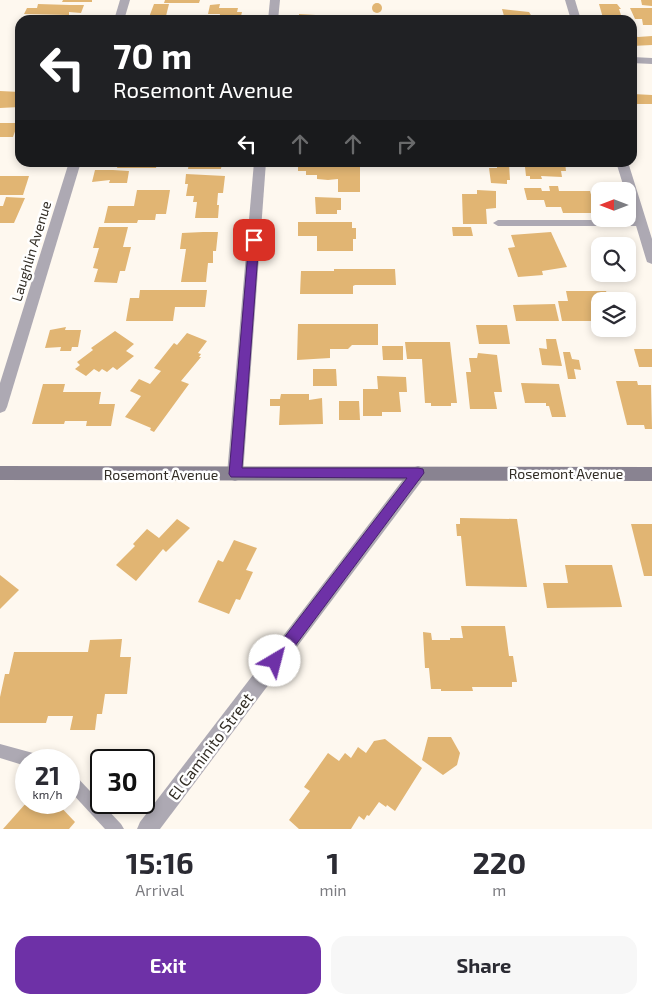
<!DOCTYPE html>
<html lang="en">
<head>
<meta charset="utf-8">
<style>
  body { margin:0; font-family:"Exo 2",sans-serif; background:#f7f7f7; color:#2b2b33; height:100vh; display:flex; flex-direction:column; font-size:19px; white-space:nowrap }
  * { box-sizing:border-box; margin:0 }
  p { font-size:16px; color:#7c7c81 }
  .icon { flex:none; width:28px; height:28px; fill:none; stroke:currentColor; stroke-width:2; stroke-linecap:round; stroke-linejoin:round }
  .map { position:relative; height:829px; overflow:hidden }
  .sheet { display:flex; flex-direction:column; background:#fff; flex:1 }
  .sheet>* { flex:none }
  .hud { position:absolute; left:15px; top:15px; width:622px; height:152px; border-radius:15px; box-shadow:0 2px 8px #0003; background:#202124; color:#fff; overflow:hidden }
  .needle { width:32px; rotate:270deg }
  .tools { position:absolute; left:591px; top:182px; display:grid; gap:10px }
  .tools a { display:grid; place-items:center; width:45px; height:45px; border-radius:10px; background:#fff; box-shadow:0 2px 8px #0003; font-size:25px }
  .speed { position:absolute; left:15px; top:749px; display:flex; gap:10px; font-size:25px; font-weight:700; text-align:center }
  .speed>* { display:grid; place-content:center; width:65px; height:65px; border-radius:50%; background:#fff; box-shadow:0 2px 8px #0003; line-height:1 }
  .speed small { font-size:12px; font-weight:400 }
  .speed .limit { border:2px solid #111; border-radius:8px; background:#fff; color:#111 }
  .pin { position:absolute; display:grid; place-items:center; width:42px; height:42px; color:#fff; margin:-21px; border-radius:10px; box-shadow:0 2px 8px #0006 }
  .me { position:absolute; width:55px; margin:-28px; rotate:37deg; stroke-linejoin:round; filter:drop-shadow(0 0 4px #0008) }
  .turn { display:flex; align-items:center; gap:18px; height:105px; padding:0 15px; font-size:22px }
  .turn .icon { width:65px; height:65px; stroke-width:2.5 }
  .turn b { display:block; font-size:35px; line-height:42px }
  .lanes { display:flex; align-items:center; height:48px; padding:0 15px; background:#0003; justify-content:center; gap:25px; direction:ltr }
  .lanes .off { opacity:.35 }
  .eta { display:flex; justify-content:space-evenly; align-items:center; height:85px; text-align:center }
  .eta b { font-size:30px; font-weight:700; line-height:35px }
  .action { display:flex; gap:10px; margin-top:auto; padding:10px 15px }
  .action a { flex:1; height:58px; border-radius:15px; background:#6e31a7; color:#fff; font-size:20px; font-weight:700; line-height:58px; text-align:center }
  .action a+a { background:#f7f7f7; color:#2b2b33 }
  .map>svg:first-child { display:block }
  .building { fill:#e1b573 }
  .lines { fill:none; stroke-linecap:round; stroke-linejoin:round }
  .lane { fill:#ada9b3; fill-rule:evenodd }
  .street { fill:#ada9b3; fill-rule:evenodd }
  .secondary { fill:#898391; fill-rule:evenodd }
  .route { fill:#6e31a7; stroke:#48206d }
  .labels { text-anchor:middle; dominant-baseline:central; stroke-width:5; stroke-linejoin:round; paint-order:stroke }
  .street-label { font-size:14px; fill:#332e26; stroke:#fff }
  .near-street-label { font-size:16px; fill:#332e26; stroke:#fff }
</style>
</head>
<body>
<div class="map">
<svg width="652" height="829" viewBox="0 0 652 829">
  <rect width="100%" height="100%" fill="#fef8ef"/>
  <g class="building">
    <polygon points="63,0 92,0 92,2 62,2"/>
    <polygon points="165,0 200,0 199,3 164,3"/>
    <polygon points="641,0 652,0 652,6 642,5"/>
    <circle cx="377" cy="8" r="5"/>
    <polygon points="38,4 70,5 84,5 81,13 69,12 69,15 24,14 27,8 37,8"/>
    <polygon points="154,4 169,4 165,20 148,20"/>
    <polygon points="220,4 219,8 238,8 237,12 242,12 241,16 237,16 236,20 219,20 220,14 208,14 210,5"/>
    <polygon points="599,4 617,4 621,9 619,9 622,18 603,18"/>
    <polygon points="630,8 652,8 652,25 643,25 642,19 635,19"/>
    <polygon points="502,9 529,12 534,20 515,20 514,16 504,16"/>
    <polygon points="299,14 316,15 316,20 299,20"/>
    <polygon points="632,35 638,37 652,36 652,45 632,46"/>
    <polygon points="0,91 20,92 20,107 0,108"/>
    <polygon points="633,94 652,95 652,104 637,104"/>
    <polygon points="0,123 18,123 13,137 0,137"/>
    <polygon points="119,162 157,162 156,168 117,168"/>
    <polygon points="189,162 222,162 221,169 188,169"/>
    <polygon points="298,162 360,162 360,192 338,192 338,179 328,180 317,179 317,175 306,175 306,171 298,171"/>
    <polygon points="525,162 565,162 566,171 561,171 562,177 541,176 542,179 530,179 530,176 526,176 525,167 523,167"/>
    <polygon points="497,163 509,164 510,180 507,180 507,184 491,183 489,168 497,168"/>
    <polygon points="95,170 113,170 129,171 127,183 109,183 110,180 92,182"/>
    <polygon points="186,174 225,176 223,193 218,193 217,205 219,205 218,218 195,218 197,202 193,202 194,196 186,196 188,184 185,184"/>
    <polygon points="0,176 29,176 23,195 0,195"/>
    <polygon points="549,186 558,186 559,191 590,191 596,213 563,213 561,207 546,207 544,200 527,200 524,188 541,188 542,191 550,191"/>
    <polygon points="137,190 170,190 166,214 156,214 155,220 138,220 137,223 104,223 108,206 134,206"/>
    <polygon points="477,190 496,191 496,208 486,209 487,224 463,224 462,194 477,194"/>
    <polygon points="6,197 25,198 14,223 0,223 0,206 3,206"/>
    <polygon points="315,197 341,198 341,210 337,210 337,214 316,214"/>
    <polygon points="298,222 352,222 352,228 356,228 356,239 353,239 353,251 317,251 317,236 298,236"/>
    <polygon points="99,227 128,227 123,247 131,247 125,271 120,271 117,283 94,282 98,269 93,268 99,248 93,248"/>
    <polygon points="452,227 471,227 473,236 453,236"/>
    <polygon points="203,232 218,232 216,251 213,251 213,263 208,263 206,282 181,282 186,249 180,249 182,233"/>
    <polygon points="551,232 567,267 542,271 543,275 518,277 508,248 515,247 511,235"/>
    <polygon points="334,269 395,269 396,285 355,285 353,286 353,294 300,294 301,271 334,271"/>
    <polygon points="140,290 207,290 205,307 175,307 173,321 126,321 130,298 139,298"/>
    <polygon points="566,291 606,291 610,301 600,301 600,321 562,321 558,301 568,301"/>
    <polygon points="555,304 559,321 516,321 513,305"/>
    <polygon points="298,324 378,324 378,345 352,345 348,349 330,349 330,358 297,360"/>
    <polygon points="476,325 507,325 510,344 479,344"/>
    <polygon points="66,327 65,330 81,330 78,347 72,347 71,351 60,351 61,347 45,348 50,330"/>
    <polygon points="115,331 134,344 126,351 134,356 117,370 113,367 107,372 102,369 99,372 94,369 86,376 75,369 80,365 77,362 93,350 91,348"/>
    <polygon points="187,333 207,341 198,353 201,354 199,357 201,357 181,381 189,384 154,432 150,430 151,428 125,417 141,396 130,391 139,379 150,384 161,371 154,368 174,343 177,345"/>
    <polygon points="546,339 556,339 562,366 542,365 539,348 547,349"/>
    <polygon points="405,342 450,342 457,403 451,403 451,406 431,406 431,403 425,403 422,359 407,359"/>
    <polygon points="382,346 403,346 403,360 383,360"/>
    <polygon points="634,349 652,349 652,367 639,367"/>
    <polygon points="563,352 570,352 572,359 579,360 581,370 574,369 576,379 568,379"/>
    <polygon points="478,353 497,355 502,392 494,392 497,409 470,409 466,372 471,372 469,358 477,358"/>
    <polygon points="313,369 336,369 337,386 313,386"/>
    <polygon points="377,376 406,377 407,392 399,392 401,412 382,412 382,416 363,416 363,389 378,389"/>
    <polygon points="616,381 637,381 638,385 651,385 652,429 645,429 644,425 627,425"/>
    <polygon points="521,383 559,384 566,417 552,417 549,406 546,406 546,403 525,403"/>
    <polygon points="43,384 65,384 63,392 101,392 99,404 115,404 111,426 86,426 87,421 65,421 64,424 32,424"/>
    <polygon points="281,394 309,394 309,400 322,398 323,424 279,425 280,406 270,406 270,399 280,399"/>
    <polygon points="339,401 359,401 360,420 339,420"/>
    <polygon points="460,518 517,519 527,587 466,586 461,536 457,536 456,524 460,524"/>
    <polygon points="177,519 190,528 166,552 163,549 136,581 116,565 135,546 133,544 147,529 159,538"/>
    <polygon points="631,524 652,524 652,576 644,576"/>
    <polygon points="234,540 257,548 246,570 253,572 240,600 236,599 229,614 198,602 218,560 223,562"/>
    <polygon points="565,565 612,565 622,607 547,608 543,583 568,583"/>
    <polygon points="0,575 19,590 0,609"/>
    <polygon points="461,626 505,626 509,656 513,656 517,682 512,682 512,687 472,687 473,691 441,691 441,689 431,689 429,668 425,668 423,632 431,633 432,640 450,640 450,638 463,638"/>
    <polygon points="122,639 120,657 131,657 127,694 105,694 102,714 97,714 95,730 70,730 73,716 48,716 46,723 0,723 0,697 5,674 9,674 14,652 88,652 90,640"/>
    <polygon points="428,737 451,737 460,753 457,765 443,775 422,760"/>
    <polygon points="385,739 422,768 395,811 387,805 386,807 379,802 369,816 367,815 364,820 359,816 351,829 299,829 289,820 310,791 304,787 328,753 339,761 345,753 351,758 358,747 366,753 374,741"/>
    <polygon points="27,802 56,802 75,822 69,829 3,829"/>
  </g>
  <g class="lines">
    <g class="lane">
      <polygon points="498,220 641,220 646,223 641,226 498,226 493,223"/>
      <polygon points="0,744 33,753 38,755 40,760 26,760 26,766 0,758"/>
      <polygon points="69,772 74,774 121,824 124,829 105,829 69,790"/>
    </g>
    <g class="street">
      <polygon points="120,0 130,0 124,20 114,20"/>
      <polygon points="270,0 280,0 278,20 268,20"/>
      <polygon points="565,0 575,0 581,20 571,20"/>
      <polygon points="632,57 652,58 652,64 632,63"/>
      <polygon points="69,162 81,162 7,407 5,411 0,413 0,383"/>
      <polygon points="254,162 266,162 243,474 241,479 235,481 229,479 227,474"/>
      <polygon points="616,162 628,162 652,239 652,264 647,262 646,259 628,199 628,191 625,191"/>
      <polygon points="418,466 424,468 426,473 424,478 160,829 137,829 140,822 412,468"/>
    </g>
    <polygon class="secondary" points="0,466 652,467 652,481 0,480"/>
  </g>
  <polygon class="route" points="254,237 259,240 242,468 418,468 423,469 424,473 280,666 275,668 270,666 268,661 270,656 407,478 231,477 229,474 249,240"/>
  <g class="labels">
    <g class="street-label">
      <text transform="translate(31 251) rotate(-73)">Laughlin Avenue</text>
      <text x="566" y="473">Rosemont Avenue</text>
      <text x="161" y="474">Rosemont Avenue</text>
    </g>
    <g class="near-street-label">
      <text transform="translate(210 746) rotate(-53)">El Caminito Street</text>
    </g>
  </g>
</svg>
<div class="tools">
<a><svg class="needle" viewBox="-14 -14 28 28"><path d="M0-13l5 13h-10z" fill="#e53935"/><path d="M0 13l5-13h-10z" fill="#7c7c81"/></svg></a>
<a><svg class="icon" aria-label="search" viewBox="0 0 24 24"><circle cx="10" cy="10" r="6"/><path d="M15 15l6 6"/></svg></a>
<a><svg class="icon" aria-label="layers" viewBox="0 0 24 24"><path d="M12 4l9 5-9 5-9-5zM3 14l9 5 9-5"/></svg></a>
</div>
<div class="speed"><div>21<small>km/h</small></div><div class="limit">30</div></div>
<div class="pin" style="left:254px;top:240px;background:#d93025"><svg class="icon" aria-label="arrive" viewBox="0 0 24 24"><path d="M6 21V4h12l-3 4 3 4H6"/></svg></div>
<svg class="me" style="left:275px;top:661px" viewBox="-20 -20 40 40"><circle r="19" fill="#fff"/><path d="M0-13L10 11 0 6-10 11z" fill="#6e31a7"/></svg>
<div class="hud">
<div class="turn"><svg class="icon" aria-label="left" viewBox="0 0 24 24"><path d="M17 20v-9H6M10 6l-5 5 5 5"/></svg><div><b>70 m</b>Rosemont Avenue</div></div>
<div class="lanes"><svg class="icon" aria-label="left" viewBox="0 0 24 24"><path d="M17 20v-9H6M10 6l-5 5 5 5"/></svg><svg class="icon off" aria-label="ahead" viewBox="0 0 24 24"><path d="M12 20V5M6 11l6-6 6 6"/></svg><svg class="icon off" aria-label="ahead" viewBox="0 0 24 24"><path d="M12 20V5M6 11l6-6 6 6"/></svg><svg class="icon off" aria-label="right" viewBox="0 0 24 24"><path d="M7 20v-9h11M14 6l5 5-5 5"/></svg></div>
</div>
</div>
<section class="sheet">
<div class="eta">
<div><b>15:16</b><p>Arrival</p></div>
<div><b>1</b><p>min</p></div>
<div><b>220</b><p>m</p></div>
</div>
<div class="action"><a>Exit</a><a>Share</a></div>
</section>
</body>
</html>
